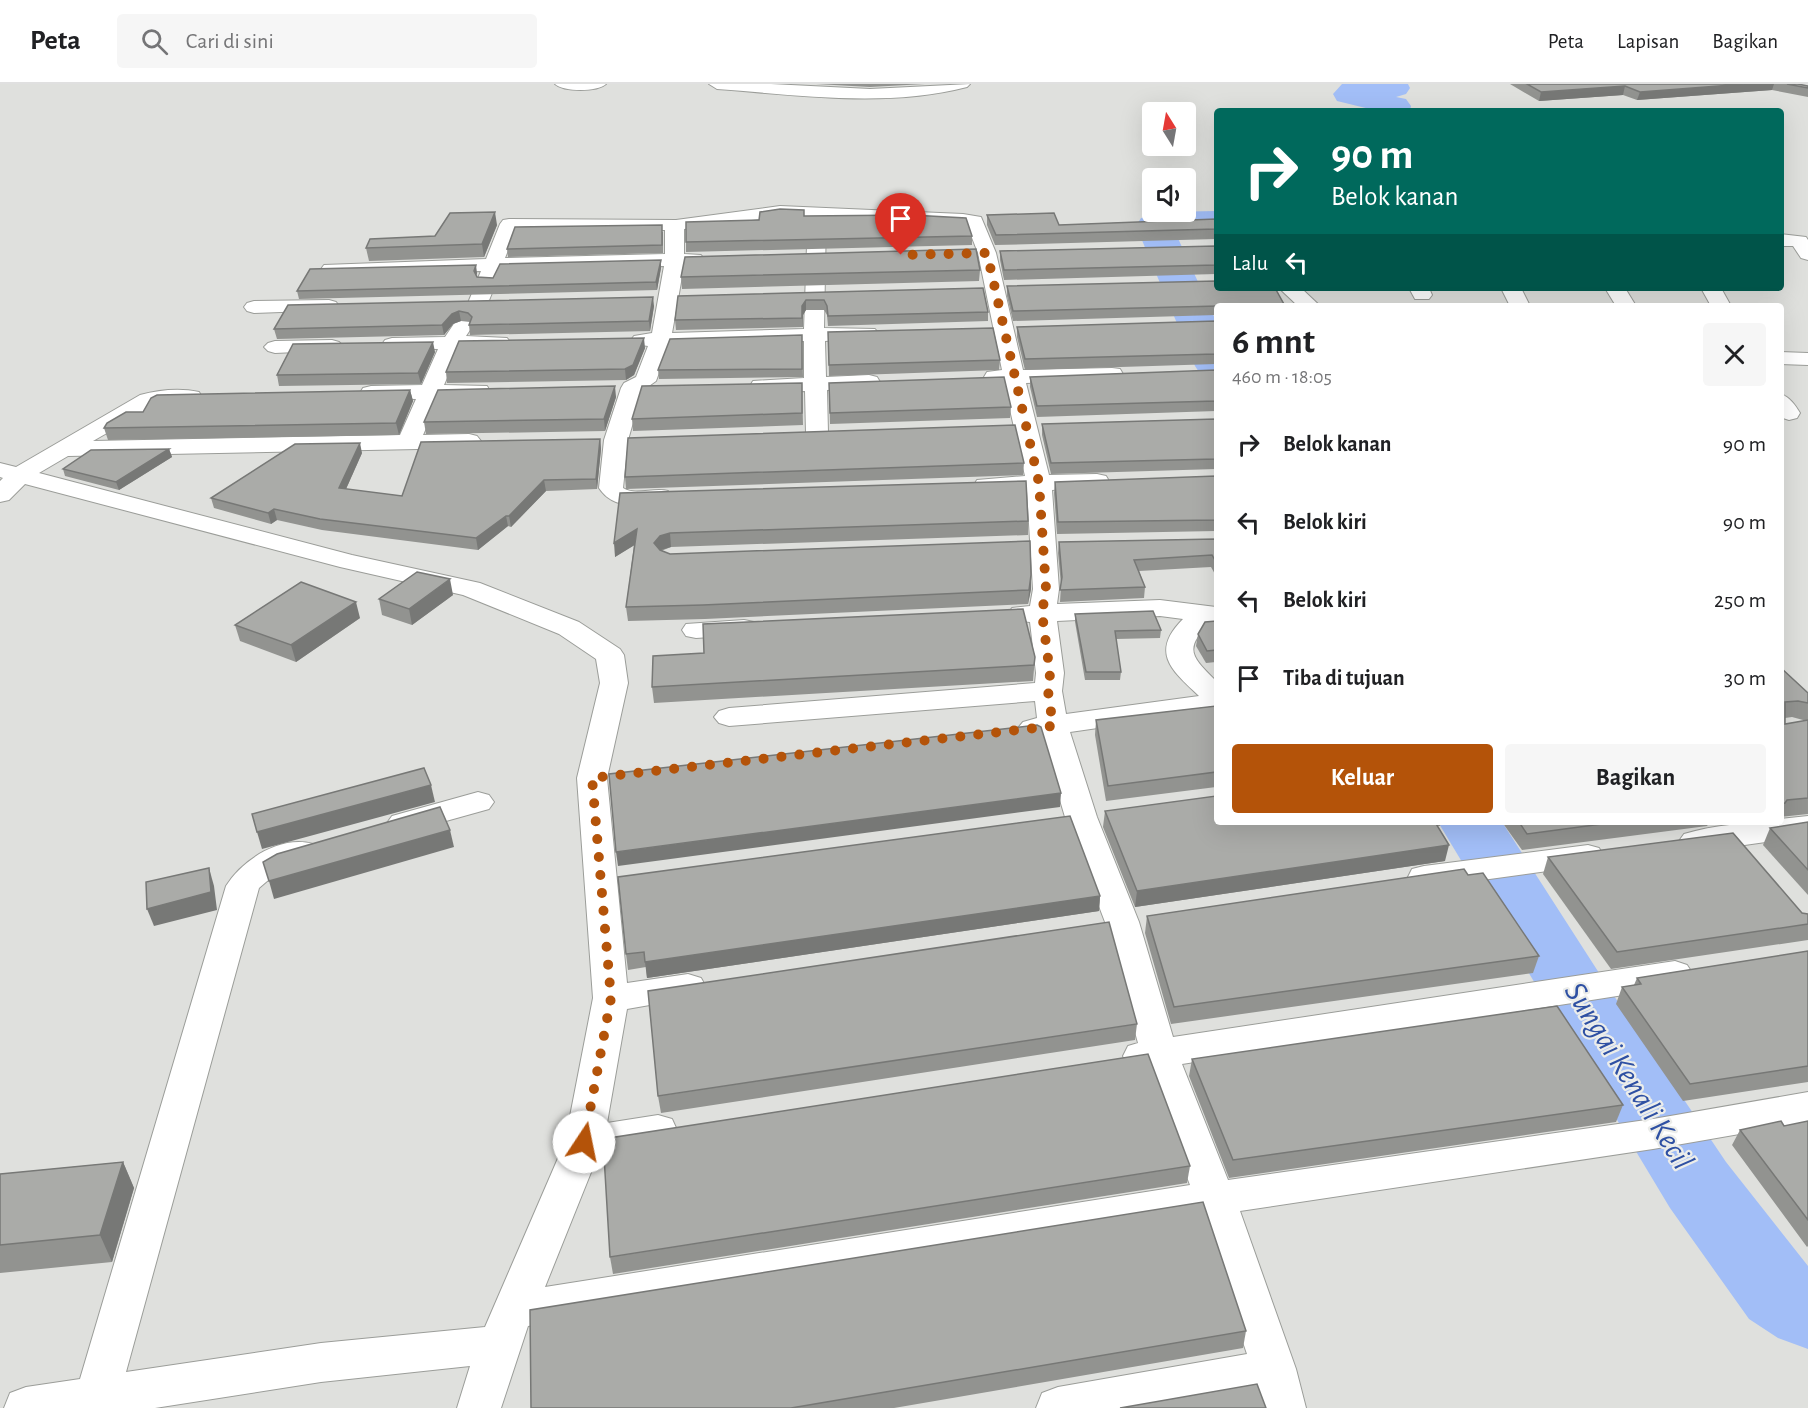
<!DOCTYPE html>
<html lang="id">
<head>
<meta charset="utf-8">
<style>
  body { margin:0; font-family:"Alegreya Sans",sans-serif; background:#f6f6f6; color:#202124; height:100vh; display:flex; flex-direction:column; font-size:22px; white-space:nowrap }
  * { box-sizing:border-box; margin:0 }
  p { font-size:20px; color:#757577 }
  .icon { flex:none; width:33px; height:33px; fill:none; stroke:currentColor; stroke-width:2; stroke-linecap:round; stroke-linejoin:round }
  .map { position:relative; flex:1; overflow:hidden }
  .drawer { position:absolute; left:1214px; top:219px; width:570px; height:522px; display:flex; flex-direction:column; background:#fff; border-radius:6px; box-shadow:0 6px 24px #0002 }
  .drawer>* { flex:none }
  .top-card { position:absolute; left:1214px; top:24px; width:570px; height:183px; border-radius:6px; box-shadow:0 6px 24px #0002; background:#00695c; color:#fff; overflow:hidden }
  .needle { width:39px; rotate:349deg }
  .tools { position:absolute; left:1142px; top:18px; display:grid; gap:12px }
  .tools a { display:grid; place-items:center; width:54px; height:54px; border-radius:6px; background:#fff; box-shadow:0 6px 24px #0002; font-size:30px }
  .pin { position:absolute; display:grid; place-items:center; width:51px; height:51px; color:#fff; margin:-62px -26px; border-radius:50% 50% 50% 0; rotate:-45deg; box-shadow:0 0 6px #0007 }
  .pin .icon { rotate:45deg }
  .me { position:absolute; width:66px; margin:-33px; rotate:11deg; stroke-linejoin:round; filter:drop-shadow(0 0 4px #0008) }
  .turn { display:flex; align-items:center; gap:21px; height:126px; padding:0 18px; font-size:27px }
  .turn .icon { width:78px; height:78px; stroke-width:2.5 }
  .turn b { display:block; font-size:42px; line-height:51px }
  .then { display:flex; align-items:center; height:57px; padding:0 18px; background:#0003; gap:12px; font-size:22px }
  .round { display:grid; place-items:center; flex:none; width:63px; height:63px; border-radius:6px; background:#f6f6f6 }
  .summary { display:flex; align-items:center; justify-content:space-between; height:102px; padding:0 18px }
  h1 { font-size:36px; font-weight:700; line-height:45px }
  .cta { display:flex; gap:12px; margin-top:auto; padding:12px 18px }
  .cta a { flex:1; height:69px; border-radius:6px; background:#b45309; color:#fff; font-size:24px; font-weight:700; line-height:69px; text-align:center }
  .cta a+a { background:#f6f6f6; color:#202124 }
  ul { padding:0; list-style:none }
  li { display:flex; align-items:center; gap:18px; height:78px; padding:0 18px }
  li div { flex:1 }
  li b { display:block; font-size:22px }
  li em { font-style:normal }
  header { display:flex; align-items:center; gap:36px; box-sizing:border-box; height:84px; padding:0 30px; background:#fff; border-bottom:2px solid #e0e0e0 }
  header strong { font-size:28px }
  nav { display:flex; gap:33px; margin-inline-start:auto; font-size:21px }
  .search { width:420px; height:54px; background:#f6f6f6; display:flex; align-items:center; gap:15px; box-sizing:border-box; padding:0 21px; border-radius:6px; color:#757577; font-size:22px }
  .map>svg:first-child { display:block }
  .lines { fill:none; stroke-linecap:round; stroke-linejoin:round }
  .river { fill:#a2bef7; fill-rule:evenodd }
  .minor-casing { stroke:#9b9d99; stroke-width:2 }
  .minor { fill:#fff; fill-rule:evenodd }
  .wall { fill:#929390; fill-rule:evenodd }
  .shaded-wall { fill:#777876 }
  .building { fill:#aaaba8; stroke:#777876; stroke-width:1.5 }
  .route { stroke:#b45309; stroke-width:10; stroke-dasharray:0 18 }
  .labels { text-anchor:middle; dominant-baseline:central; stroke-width:4.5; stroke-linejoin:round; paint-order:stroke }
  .near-water-label { font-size:32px; font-style:italic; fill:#2e50a3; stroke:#ecedea }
</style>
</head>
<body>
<header>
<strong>Peta</strong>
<div class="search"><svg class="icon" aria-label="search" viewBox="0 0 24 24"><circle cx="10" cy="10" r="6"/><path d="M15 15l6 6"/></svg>Cari di sini</div>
<nav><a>Peta</a><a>Lapisan</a><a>Bagikan</a></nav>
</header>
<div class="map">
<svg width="1808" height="1324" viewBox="0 0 1808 1324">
  <rect width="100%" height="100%" fill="#dfe0dd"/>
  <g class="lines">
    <g class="river">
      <polygon points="1342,0 1408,0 1410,4 1406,10 1396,13 1406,15 1411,22 1410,27 1378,27 1337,17 1333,10"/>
      <polygon points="1216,127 1216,149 1176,150 1216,237 1216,295 1201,291 1195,282 1136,142 1141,134 1166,128"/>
      <polygon points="1438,738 1502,738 1610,906 1726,1078 1808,1182 1808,1265 1778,1254 1749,1235 1670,1124"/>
    </g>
    <g class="minor-casing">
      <g id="minor">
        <path d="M555,0H606C597,8 564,8 555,0Z"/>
        <path d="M709,0H771L870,5L970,0L967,3C885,24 800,11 717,5Z"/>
        <path d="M780,122L963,130L981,133L996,169L1023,286L1112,284L1120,285L1123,290L1120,295L1112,296L1026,299L1049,391L1097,390L1106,392L1109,397L1106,402L1052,406L1059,505L1057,520L1160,516L1216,523V539L1211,538C1183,565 1191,572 1216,597V627L1070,648L1097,733L1139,838L1173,953L1675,877L1687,881L1693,890L1687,899L1675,903L1182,980L1228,1096L1653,1035L1808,1008V1038L1653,1065L1240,1127L1296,1285L1306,1324H1262L1258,1308L1170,1324H1036L1042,1309L1058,1303L1247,1270L1201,1133L528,1242L501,1324H457L470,1282L321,1298L155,1324H4L10,1309L26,1303L80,1295L226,802C243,775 281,751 313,760L318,768L313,776L280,786L259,804L126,1288L321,1259L485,1243L565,1058L593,914L577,694L600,599L596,575L559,550L463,511L340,483L25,400L9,416L0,418V397L3,394L0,393V379L16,383L140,311C159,306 180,304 199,308L202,313L199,318L156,321L93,357L400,351L416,315L363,314L360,309L363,304L371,302L422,301L438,265L385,264L382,260L385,256L392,254L445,253L468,219L481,187L331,191L324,189L321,185L324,181L486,175L500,140L503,136L509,135L676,136ZM780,132L808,134L804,245L672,249L684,181L701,179L704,175L701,171L684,170V145ZM826,134L967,141L978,169L1002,286L987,288L984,293L987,298L1004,299L1025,392L977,396L974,401L977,406L986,408L1027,407L1033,505L1030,522L1012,524L1008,530L1012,536L1030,538L1036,589L1035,599L729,624L719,627L714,633L719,639L729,642L1035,617L1037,634L1023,638L1018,644L1023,650L1033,653L1041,652L1065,733L1105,838L1138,959L1128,962L1123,972L1128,982L1141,986L1147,985L1190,1101L545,1203L598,1071L672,1057L677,1046L672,1035L658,1031L607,1039L627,925L701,912L706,903L701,894L688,890L627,899L607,694L628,599L624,571L620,565L579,538L480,499L352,471L39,389L68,372L469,364L477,362L481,357L477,352L469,350L423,351L439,314L487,312L490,307L487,302L444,301L459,265L507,262L510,258L507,254L466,252L488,219L501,186L664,182L652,249L634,252L631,256L634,260L648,262L636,293L624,299L621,304L604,356L599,404C614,427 644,423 668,417L671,412L668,407C654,403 636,412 623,404L628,356L642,307L656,297L669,261L804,257V294L753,297L750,302L753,307L761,309L805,307L806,349L809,354L817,356L825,354L828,349L827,306L877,303L880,298L877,293L869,291L826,293L825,257L875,253L878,249L875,245L824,244ZM516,146H665V170L505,174ZM1160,532L1183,535C1150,568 1171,586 1199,612L1066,630L1062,607L1064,589L1057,537Z"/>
        <polygon points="1780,150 1806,153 1808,156 1808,176 1801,174 1793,162 1780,162"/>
        <polygon points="1279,204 1301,204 1320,222 1298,222"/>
        <polygon points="1409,204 1429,204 1432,211 1429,215 1415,215"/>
        <polygon points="1501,204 1521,204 1530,222 1510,222"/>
        <polygon points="1605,204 1625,204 1636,222 1616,222"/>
        <polygon points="1701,204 1721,204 1731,222 1711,222"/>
        <polygon points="329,216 336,218 339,222 336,226 254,229 247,227 244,223 247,219 254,217"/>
        <polygon points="332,256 339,258 343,262 339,266 275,269 268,267 264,263 268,259 275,257"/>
        <polygon points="1780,268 1808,269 1808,281 1780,280"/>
        <path d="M1780,310C1790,313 1795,321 1800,329L1797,334L1789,336L1780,333Z"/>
        <polygon points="744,536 754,538 758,544 754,550 696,554 686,552 682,546 686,540"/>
        <polygon points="478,708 489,711 494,718 489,725 403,749 392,746 387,739 392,732"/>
        <path d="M1808,732V752L1695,768L1684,764L1679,757L1684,750C1714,741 1749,738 1780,738V735Z"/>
        <polygon points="1588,761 1599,764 1604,772 1599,780 1424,804 1412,801 1408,793 1412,785 1424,782"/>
      </g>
    </g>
    <use href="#minor" class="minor"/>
  </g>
  <g class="wall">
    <polygon points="816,0 925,0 870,3"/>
    <polygon points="1510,0 1798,0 1808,2 1808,13 1772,6 1637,16 1623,11 1539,17"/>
    <polygon points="987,131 1059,141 1216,135 1216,155 995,161 987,141"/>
    <polygon points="804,132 972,152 972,161 686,168 686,158 759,136"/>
    <polygon points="497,141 484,173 369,177 366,164"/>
    <polygon points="663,148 663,169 508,173 507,165"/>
    <polygon points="1216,162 1216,190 1004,196 1000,176 1000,167"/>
    <polygon points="661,176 661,184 657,206 299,215 297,207 477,189 476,192 477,193 493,194"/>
    <polygon points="980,186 979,197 682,205 681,193"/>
    <polygon points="1007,202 1285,222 1216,222 1216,231 1013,237 1007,212"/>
    <polygon points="983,204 988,228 988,237 828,242 827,231 824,226 806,226 803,231 803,243 676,246 675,236 678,212"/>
    <polygon points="288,221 654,222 650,247 470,251 469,241 470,238 461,237 453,240 444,251 277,255 274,245"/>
    <polygon points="1216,237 1216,280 1025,286 1017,253 1017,243"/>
    <polygon points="828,248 1000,276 999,286 829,292"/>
    <polygon points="802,251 803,293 659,295 658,286"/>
    <polygon points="645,264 634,291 626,296 447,299 446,288"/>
    <polygon points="435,268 421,300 279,302 277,291"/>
    <polygon points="1216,286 1216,327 1037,333 1030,303 1030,293"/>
    <polygon points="802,299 803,341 633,347 632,335"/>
    <polygon points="829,299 1011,323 1010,334 830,340"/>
    <polygon points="410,306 413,317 399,351 108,356 104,344"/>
    <polygon points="616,313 605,347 426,350 424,338"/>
    <polygon points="1216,335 1216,385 1051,390 1042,351 1042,340"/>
    <polygon points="600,355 601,365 597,405 546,407 511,443 508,442 478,466 322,446 277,436 271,440 214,424 211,414 362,369 346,405 402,412"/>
    <polygon points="169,365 172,373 119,406 65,392 63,385"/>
    <polygon points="1024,379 1023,391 626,405 625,393"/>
    <polygon points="1216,392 1216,447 1057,450 1054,409 1055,398"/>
    <polygon points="620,409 1028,437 1028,451 671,463 661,467 670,470 1031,491 1031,505 1028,520 705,535 628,537 626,523 634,461 615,473"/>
    <polygon points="1216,455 1216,492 1211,483 1139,487 1145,503 1144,514 1060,518 1061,501 1058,469 1059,458"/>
    <polygon points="453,511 412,541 382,531 379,515"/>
    <polygon points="1075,530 1161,546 1160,554 1116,555 1121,588 1120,596 1085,596 1075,538"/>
    <polygon points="360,534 296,578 240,557 235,541"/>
    <polygon points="1216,537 1216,578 1206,579 1196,562 1198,550"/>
    <polygon points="704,569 1035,573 1033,597 654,619 652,603"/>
    <path d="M1780,583L1808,609V730L1780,733ZM1792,633L1803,636V637L1785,640V634Z"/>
    <polygon points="1216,622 1216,703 1106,717 1095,651 1096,636"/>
    <polygon points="1105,727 1216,738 1441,738 1440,742 1437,742 1445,777 1135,823 1103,743"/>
    <polygon points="1502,738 1710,738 1707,742 1522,766"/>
    <polygon points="1808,738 1808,811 1763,761 1770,744"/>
    <polygon points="1548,773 1808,830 1808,856 1611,885 1543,790"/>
    <polygon points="1468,791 1539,872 1533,889 1171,940 1145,849 1147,832"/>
    <polygon points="1100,812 1099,827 647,894 646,883 628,886 626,870"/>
    <polygon points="1808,867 1808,998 1683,1017 1616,920 1622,903 1634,901 1637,894"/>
    <polygon points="1137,940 1135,956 661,1029 658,1012"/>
    <polygon points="1192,975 1623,1021 1616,1038 1229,1094 1189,992"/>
    <polygon points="1808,1037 1808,1162 1807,1163 1732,1061 1740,1046 1784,1042"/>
    <polygon points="123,1078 134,1104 112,1178 0,1189 0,1090"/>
    <polygon points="1190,1082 1187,1099 613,1190 610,1173"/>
    <polygon points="1246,1247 1243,1264 894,1324 531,1324"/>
  </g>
  <g class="shaded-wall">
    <polygon points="1745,0 1774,0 1772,6 1637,16 1640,8"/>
    <polygon points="1625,2 1623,11 1539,17 1541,8"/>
    <polygon points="495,128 497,141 484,173 482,160"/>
    <polygon points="661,176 661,184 657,206 656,198"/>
    <polygon points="476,181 477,189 475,195 474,187"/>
    <polygon points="653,213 654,222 650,247 649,237"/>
    <polygon points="806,216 806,226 803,231 803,243 802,222"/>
    <polygon points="459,227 461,237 453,240 444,251 442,241 452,230"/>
    <polygon points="644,254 645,264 634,291 626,296 625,285"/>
    <polygon points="433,258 435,268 421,300 418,289"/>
    <polygon points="615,302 616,313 605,347 604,335"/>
    <polygon points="410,306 413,317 399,351 396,339"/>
    <polygon points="600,355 601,365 597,405 596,395"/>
    <polygon points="360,359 362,369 342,414 339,404"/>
    <polygon points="169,365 172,373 119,406 116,398"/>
    <polygon points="544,396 546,407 511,443 509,432"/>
    <polygon points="274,425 277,436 271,440 268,429"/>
    <polygon points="506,432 508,442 478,466 476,454"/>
    <polygon points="637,445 638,459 615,473 614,459"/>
    <polygon points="670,449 671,463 661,466 656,473 654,459 660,452"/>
    <polygon points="1031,491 1031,505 1028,520 1029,506"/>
    <polygon points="450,495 453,511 412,541 409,525"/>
    <polygon points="356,518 360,534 296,578 291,561"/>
    <polygon points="431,701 435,718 262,765 257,748"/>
    <polygon points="1061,709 1060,723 618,782 616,768"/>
    <polygon points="450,746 454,763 274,815 269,797"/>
    <polygon points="1449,761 1445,777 1135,823 1137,807"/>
    <polygon points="209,784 214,802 217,826 154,842 147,825"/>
    <polygon points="1100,812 1099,827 647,894 645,878"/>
    <polygon points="123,1078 134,1104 112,1178 100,1151"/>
  </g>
  <g class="building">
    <polygon points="1527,0 1745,0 1640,8 1625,2 1541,8"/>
    <polygon points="1787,0 1798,0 1808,2 1808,4"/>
    <polygon points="780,125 804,126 804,132 911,131 966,134 972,152 686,158 686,138 759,136 760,128"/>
    <polygon points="495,128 482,160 366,164 370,155 435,152 450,129"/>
    <polygon points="1054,129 1059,141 1216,135 1216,145 996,151 987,131"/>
    <polygon points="662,141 662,161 507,165 515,143"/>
    <polygon points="1216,162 1216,181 1004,186 1000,167"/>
    <polygon points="976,165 980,186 681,193 685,173"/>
    <polygon points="661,176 656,198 297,207 310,185 476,181 474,187 477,193 493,194 500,180"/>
    <polygon points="1216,197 1216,204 1275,204 1285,222 1219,222 1013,227 1007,202"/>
    <polygon points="983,204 988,228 828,232 827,222 824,216 806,216 802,222 802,234 675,236 678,212"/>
    <polygon points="653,213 649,237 469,241 472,233 468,229 459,227 452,230 442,241 274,245 288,221"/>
    <polygon points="1216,237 1216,270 1025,275 1017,243"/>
    <polygon points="993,244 1000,276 829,281 828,248"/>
    <polygon points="802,251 802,285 658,286 670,255"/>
    <polygon points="644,254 633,281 625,285 446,288 459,257"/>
    <polygon points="433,258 418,289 277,291 293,260"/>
    <polygon points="1216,286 1216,317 1037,322 1030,293"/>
    <polygon points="1004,293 1011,323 830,329 829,299"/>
    <polygon points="802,299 802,329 632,335 642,302"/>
    <polygon points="615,302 604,335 424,338 438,306"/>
    <polygon points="410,306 396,339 104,344 107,339 126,328 143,328 151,314 157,311"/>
    <polygon points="1216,335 1216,375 1051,379 1042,340"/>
    <polygon points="1015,341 1024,379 625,393 628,354"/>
    <polygon points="600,355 596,395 544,396 509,432 506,432 476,454 320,435 274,425 268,429 211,414 295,360 360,359 339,404 402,412 421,358"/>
    <polygon points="169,365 116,398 63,385 91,366"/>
    <polygon points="1216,392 1216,436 1058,438 1055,398"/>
    <polygon points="1026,397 1028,437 670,449 660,452 654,459 660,466 670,470 1030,457 1031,491 1029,506 703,521 626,523 637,445 614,459 620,409"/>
    <polygon points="1216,455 1216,478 1212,471 1134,476 1145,503 1060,506 1062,493 1059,458"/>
    <polygon points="417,488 450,495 409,525 379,515"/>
    <polygon points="301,498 356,518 291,561 235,541"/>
    <polygon points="1023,525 1035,573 1034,581 652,603 653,572 704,569 703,540"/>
    <polygon points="1153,527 1161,546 1115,547 1121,588 1086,588 1075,530"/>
    <polygon points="1216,537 1216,566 1207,567 1198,550 1205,538"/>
    <polygon points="1780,583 1808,609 1808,619 1798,617 1785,618 1785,640 1808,636 1808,714 1787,716 1785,719 1780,720"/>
    <polygon points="1216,622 1216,688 1108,702 1096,636"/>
    <polygon points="1037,641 1041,643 1061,709 616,768 609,690"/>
    <polygon points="424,684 431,701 257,748 252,730"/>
    <polygon points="1216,712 1216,738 1435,738 1449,761 1137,807 1105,727"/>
    <polygon points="440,723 450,746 269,797 263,778 277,770"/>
    <polygon points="1070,732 1100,812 645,878 644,868 626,870 618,793"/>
    <polygon points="1519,738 1617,738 1527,750"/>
    <polygon points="1808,738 1808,786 1770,744"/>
    <polygon points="1733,749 1802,829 1808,830 1808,840 1617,868 1548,773"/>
    <polygon points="209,784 211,808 147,825 146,798"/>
    <polygon points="1464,785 1468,791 1483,789 1539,872 1174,923 1147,832"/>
    <polygon points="1109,838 1137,940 658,1012 648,907"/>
    <polygon points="1808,867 1808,982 1690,1000 1622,903 1641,900 1637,894"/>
    <polygon points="1557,922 1623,1021 1233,1076 1192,975"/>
    <polygon points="1148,970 1190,1082 610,1173 603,1055"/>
    <polygon points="1781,1037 1784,1042 1808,1037 1808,1136 1740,1046"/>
    <polygon points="123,1078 100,1151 0,1161 0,1090"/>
    <polygon points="1203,1118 1246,1247 791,1324 531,1324 530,1226"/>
    <polygon points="1257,1300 1266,1324 1120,1324"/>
  </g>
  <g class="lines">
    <polyline class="route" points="584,1058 611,914 592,694 1053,642 1048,607 1050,590 1042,529 1046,505 1039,399 987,169 901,171"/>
  </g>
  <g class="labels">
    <g class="near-water-label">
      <text transform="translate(1629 992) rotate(58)">Sungai Kenali Kecil</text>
    </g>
  </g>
</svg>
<div class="tools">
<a><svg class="needle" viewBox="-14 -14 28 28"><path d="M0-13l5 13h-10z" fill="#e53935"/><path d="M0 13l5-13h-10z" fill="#757577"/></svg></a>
<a><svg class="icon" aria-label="sound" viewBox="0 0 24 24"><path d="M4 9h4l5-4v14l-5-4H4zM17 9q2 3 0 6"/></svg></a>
</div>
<div class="pin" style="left:901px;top:171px;background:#d93025"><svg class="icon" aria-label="arrive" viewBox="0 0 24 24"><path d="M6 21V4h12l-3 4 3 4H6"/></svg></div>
<svg class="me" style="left:584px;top:1058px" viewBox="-20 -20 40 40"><circle r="19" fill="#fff"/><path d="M0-13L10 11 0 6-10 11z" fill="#b45309"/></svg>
<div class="top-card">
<div class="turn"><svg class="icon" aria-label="right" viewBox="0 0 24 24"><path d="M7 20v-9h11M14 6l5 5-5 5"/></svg><div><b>90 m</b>Belok kanan</div></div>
<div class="then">Lalu<svg class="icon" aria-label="left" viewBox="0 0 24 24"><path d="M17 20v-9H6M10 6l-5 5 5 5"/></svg></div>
</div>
<section class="drawer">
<div class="summary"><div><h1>6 mnt</h1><p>460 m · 18:05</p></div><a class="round"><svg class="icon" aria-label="close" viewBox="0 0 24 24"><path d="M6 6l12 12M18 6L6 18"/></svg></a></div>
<ul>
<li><svg class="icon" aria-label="right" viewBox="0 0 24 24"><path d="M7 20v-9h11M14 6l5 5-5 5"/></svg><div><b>Belok kanan</b></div><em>90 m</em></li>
<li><svg class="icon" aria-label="left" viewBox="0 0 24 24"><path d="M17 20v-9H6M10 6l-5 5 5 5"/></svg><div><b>Belok kiri</b></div><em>90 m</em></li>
<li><svg class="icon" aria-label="left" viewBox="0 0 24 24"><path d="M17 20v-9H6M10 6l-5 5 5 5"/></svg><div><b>Belok kiri</b></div><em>250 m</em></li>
<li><svg class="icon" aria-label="arrive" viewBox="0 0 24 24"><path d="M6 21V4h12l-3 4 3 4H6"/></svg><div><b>Tiba di tujuan</b></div><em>30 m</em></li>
</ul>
<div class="cta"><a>Keluar</a><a>Bagikan</a></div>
</section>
</div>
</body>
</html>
